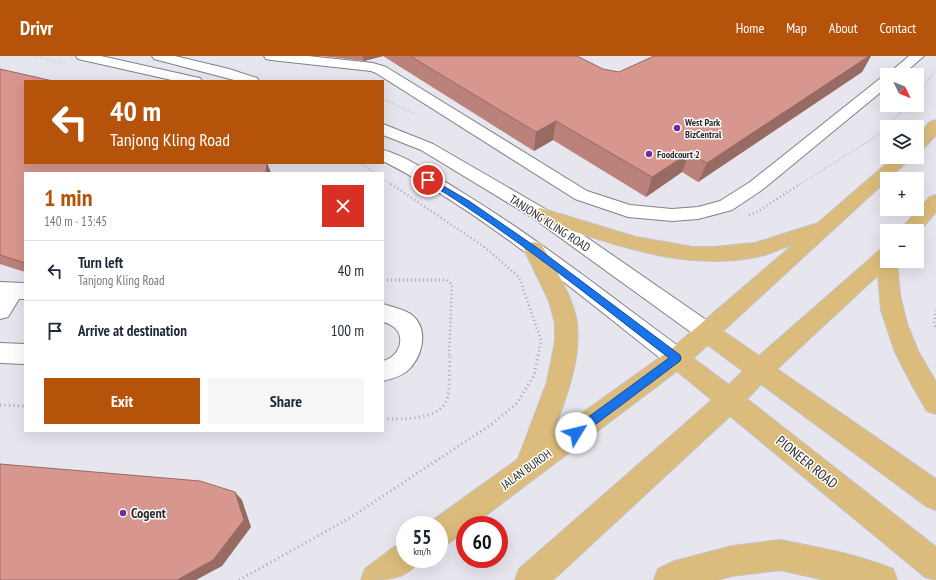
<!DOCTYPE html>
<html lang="en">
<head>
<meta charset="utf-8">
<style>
  body { margin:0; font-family:"PT Sans Narrow",sans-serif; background:#f6f6f7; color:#1f2937; height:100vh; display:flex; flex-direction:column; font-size:15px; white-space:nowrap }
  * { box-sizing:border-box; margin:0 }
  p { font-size:13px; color:#747a83 }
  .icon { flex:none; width:22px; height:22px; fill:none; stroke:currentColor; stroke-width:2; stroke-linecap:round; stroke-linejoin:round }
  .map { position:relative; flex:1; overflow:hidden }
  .sheet { position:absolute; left:24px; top:116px; width:360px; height:260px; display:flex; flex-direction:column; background:#fff; border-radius:0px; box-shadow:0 4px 16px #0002 }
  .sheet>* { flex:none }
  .banner { position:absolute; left:24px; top:24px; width:360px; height:84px; border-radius:0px; box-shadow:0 4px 16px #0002; background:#b45309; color:#fff; overflow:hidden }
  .needle { width:26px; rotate:133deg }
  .tools { position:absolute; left:880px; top:12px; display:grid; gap:8px }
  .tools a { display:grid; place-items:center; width:44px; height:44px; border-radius:0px; background:#fff; box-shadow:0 4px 16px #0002; font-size:20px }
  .speed { position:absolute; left:396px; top:460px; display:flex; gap:8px; font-size:20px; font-weight:700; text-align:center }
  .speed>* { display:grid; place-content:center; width:52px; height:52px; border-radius:50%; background:#fff; box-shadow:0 4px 16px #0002; line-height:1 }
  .speed small { font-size:10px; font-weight:400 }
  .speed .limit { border:6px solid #d22; background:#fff; color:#111 }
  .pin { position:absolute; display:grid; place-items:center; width:34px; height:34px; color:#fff; margin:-17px; border:2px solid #fff; border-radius:50%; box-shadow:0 1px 4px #0007 }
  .me { position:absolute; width:44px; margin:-22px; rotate:54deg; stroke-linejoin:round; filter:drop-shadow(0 0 3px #0008) }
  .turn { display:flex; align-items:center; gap:14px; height:84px; padding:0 20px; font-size:18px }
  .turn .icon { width:52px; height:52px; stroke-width:2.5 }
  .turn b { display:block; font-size:28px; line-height:34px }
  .round { display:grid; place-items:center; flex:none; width:42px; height:42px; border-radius:0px; background:#f6f6f7 }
  .overview { display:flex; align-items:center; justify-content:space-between; height:68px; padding:0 20px }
  h1 { font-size:24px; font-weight:700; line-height:30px; color:#b45309 }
  .primary-button { display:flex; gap:8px; margin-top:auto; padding:8px 20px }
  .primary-button a { flex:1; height:46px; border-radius:0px; background:#b45309; color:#fff; font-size:16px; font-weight:700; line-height:46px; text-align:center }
  .primary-button a+a { background:#f6f6f7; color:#1f2937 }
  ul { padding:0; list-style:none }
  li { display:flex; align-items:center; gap:12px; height:60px; padding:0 20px; border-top:1px solid #e0e1e3 }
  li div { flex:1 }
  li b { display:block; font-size:15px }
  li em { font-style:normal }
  header { display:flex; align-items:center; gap:24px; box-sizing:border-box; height:56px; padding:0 20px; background:#b45309; color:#fff }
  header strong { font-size:19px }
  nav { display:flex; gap:22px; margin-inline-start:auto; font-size:14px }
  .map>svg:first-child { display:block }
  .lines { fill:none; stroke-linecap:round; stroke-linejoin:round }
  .minor-casing { stroke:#828087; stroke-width:2 }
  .major-casing { stroke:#c4c3c4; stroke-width:2 }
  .path-far2 { stroke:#a8a6ad; stroke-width:1.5; stroke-dasharray:0.5 2; stroke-linecap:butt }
  .path-far1 { stroke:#a8a6ad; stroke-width:2.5; stroke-dasharray:1 3; stroke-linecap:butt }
  .path { stroke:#a8a6ad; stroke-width:3; stroke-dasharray:1 3.5; stroke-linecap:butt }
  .minor { fill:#fff; fill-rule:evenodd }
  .major { fill:#dcbc7c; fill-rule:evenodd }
  .wall { fill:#ba827a }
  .shaded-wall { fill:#976a63 }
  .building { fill:#d8978e; stroke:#976a63 }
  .route { fill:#1a73e8; stroke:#114b97 }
  .poi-dot { fill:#772a9c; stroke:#fff; stroke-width:1.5 }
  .labels { text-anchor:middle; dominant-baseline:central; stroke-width:3; stroke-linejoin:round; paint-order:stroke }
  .far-poi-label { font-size:10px; font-weight:bold; fill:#2b2a2d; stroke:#fff; text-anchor:start }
  .street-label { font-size:12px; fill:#2b2a2d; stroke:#fff }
  .near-street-label { font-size:14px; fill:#2b2a2d; stroke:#fff }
  .near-poi-label { font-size:14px; font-weight:bold; fill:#2b2a2d; stroke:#fff; text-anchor:start }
</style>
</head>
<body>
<header>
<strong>Drivr</strong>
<nav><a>Home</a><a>Map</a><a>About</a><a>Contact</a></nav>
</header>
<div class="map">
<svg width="936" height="524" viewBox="0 0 936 524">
  <rect width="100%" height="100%" fill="#e7e5ed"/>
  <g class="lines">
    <g class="minor-casing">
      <g id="minor">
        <polygon points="76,0 101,0 195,21 200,22 202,25 176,25 78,3"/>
        <polygon points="152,0 175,0 229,13 257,22 259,25 238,25 154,3"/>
        <polygon points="264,0 308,0 373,7 386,11 587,135 630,149 672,153 698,151 720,145 750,126 882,21 887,20 887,31 762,134 732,154 698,163 672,165 628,161 575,143 376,17 371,15 271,4 266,3"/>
        <polygon points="909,0 924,0 902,19 887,19"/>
        <polygon points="383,68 433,88 547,154 715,270 718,276 715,282 707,285 699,282 533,162 421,94 383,79"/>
        <path d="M383,94C407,100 439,122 460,135C539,183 611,241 685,295L689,302L685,309L677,312L669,309C579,239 485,157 383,105Z"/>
        <polygon points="0,226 25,227 25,243 19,243 8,261 0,263"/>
        <path d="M383,248C392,251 404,253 412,259C430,274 422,303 406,316C399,321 391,323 383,325V305C403,300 409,272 383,266Z"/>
        <polygon points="0,287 25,288 25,308 0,307"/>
      </g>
    </g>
    <g class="major-casing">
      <g id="major">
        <polygon points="936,64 936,79 923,93 917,95 917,80 930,66"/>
        <path d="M894,101H912L723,275L759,300L880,194L887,192V205H897L900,239L907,268L918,295L936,326V358L927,355L912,329L895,296L881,254L878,219L777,313L936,423V454L926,450L761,328L747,343L936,491V524L925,521L730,360L553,524H515L519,513L712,344L677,315L473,469H465V475L449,487L439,492V469H428L429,467L518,403L547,326L555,286V267L549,245L524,193L527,188L534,186L541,188C553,208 575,245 577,268C581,306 565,343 553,378L669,295L794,188C781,192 769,199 756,201C679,216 605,185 533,162L531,158L533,154L540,152L636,181L693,191H714L755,187L818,167ZM708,289L743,315L729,329L693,302Z"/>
        <polygon points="936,139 936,156 917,178 917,175 899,175 930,141"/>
        <path d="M780,484C818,492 857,498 893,513L897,524H825L780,514L732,520L717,524H654L658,513L675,505L732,490Z"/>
        <path d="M405,487V503H420C408,524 386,524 361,524L365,513L394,491Z"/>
      </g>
    </g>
    <g class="path-far2">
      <polyline points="35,0 66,8"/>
      <polyline points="917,40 936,14"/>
      <polyline points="383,43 415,58"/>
      <polyline points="360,107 375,117"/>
      <polyline points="383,123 393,129"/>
      <polyline points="799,129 872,83 909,49"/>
    </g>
    <g class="path-far1">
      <polyline points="391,128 483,190 519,221 541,284 538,300"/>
      <polyline points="749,159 757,156 800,128"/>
      <polyline points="383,224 447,224 452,229 449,300"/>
      <polyline points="936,254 934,267 936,273"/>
    </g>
    <g class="path">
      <polyline points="0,349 25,350"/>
      <path d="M383,363C402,363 444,365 448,339C450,326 449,312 450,299"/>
      <polyline points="239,524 348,463 492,368 516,348 534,320 538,299"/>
    </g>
    <use href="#minor" class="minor"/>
    <use href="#major" class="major"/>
  </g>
  <g class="wall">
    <polygon points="322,0 577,0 603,13 619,16 654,0 871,0 862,16 698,126 682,116 646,141 553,84 534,95 383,0 364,5"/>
    <polygon points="0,13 267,107 271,117 25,117 25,216 0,208"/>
  </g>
  <g class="shaded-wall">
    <polygon points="363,0 383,0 364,5"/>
    <polygon points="869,0 871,0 862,16 698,126 707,107"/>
    <polygon points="556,65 553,84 534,95 536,76"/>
    <polygon points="689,97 682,116 646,141 652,121"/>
    <polygon points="267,107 271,117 266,117"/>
    <polygon points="235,436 242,444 251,471 222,510 196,524 177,524"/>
  </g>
  <g class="building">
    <polygon points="410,0 577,0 603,13 619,16 654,0 869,0 707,107 689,97 652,121 556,65 536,76"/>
    <polygon points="0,13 53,25 25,25 25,107 267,107 266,117 25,117 25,207 0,199"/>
    <polygon points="0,408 200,425 235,436 244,464 213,504 177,524 0,524"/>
  </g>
  <path class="route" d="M428,121L469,145L536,191L680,299L681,302L680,305L580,380L576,382L572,380L570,377L572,373L669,302C590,241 511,177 426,125L424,124Z"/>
  <g class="poi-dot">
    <circle cx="677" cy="72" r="4"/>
    <circle cx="649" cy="98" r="4"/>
    <circle cx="123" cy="457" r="4"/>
  </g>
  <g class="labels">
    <g class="far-poi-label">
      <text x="685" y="66">West Park<tspan x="685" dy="12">BizCentral</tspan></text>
      <text x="657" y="98">Foodcourt 2</text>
    </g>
    <g class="street-label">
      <text transform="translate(550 167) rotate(33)">TANJONG KLING ROAD</text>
      <text transform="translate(526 413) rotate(-36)">JALAN BUROH</text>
    </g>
    <g class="near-street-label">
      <text transform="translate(807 406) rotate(39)">PIONEER ROAD</text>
    </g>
    <g class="near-poi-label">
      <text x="131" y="457">Cogent</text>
    </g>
  </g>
</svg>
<div class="tools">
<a><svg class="needle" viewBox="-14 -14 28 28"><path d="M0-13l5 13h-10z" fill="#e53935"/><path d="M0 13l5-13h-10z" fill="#747a83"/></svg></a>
<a><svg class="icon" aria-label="layers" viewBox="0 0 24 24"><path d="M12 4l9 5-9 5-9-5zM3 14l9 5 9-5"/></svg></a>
<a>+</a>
<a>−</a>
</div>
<div class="speed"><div>55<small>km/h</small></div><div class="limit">60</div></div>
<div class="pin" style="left:428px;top:124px;background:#d93025"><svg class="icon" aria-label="arrive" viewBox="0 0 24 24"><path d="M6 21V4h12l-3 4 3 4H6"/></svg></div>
<svg class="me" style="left:576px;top:377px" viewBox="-20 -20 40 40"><circle r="19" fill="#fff"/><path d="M0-13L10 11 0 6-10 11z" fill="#1a73e8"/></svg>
<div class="banner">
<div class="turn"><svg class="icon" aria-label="left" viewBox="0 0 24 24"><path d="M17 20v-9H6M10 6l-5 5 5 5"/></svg><div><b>40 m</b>Tanjong Kling Road</div></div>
</div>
<section class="sheet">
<div class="overview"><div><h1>1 min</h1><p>140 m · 13:45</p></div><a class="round" style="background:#d93025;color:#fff"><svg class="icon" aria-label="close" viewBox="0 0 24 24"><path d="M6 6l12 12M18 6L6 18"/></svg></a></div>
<ul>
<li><svg class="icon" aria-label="left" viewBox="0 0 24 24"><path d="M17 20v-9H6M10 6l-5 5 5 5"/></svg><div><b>Turn left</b><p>Tanjong Kling Road</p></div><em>40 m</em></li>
<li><svg class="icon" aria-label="arrive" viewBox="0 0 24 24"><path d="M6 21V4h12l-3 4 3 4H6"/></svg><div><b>Arrive at destination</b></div><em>100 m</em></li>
</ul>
<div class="primary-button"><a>Exit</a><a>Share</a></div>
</section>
</div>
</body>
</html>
